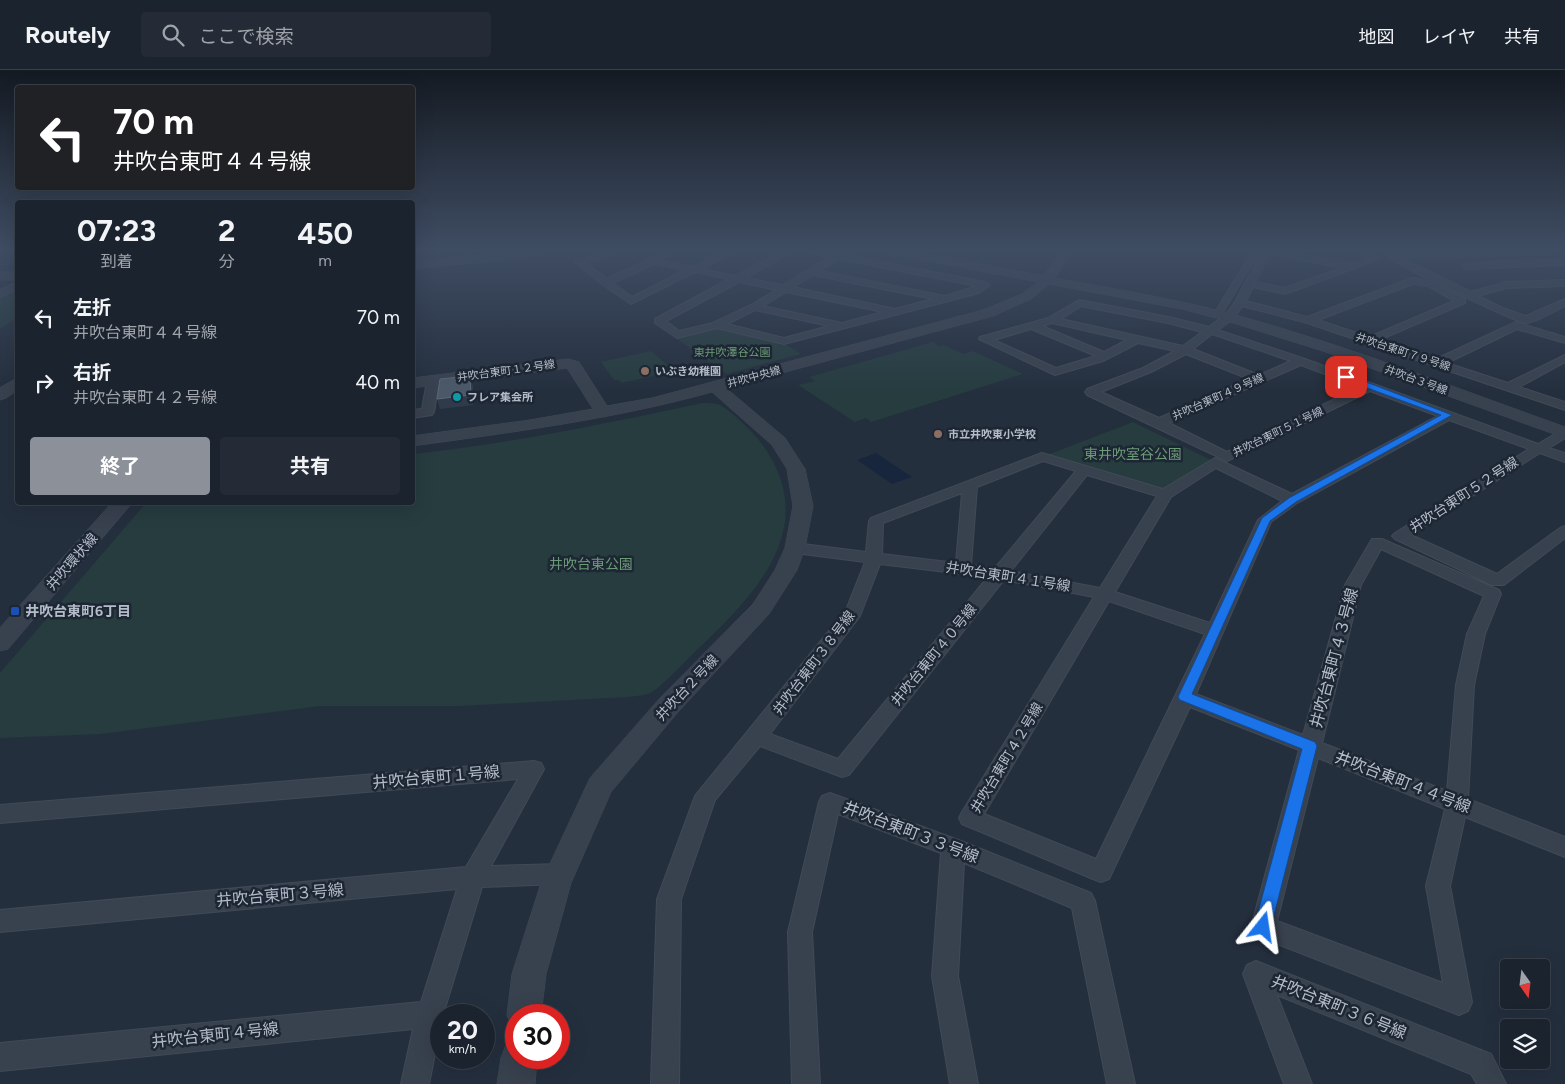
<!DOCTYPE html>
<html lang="ja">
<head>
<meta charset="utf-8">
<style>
  body { margin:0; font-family:Figtree,"Noto Sans JP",sans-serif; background:#242b36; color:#f1f3f6; height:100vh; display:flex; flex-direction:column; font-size:19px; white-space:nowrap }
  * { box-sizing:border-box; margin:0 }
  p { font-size:16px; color:#a0a4aa }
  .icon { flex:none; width:28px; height:28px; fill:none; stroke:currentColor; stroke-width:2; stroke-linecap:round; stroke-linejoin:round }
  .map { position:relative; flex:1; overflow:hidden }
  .sheet { position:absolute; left:15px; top:130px; width:400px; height:305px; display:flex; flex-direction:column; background:#1b232e; border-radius:5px; box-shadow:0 5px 20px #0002,0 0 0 1px #39404a }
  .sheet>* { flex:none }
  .guide { position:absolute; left:15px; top:15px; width:400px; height:105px; border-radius:5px; box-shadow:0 5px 20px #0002,0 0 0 1px #39404a; background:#202124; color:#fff; overflow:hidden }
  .needle { width:32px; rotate:166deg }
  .tools { position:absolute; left:1500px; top:889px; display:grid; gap:10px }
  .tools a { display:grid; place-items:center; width:50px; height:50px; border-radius:5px; background:#1b232e; box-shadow:0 5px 20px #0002,0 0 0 1px #39404a; font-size:25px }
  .speed { position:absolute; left:430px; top:934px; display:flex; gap:10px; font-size:25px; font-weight:700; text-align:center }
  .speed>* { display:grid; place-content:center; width:65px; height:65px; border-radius:50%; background:#1b232e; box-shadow:0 5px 20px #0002,0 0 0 1px #39404a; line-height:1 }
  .speed small { font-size:12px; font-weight:400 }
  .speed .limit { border:8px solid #d22; background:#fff; color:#111 }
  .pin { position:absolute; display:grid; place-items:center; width:42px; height:42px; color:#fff; margin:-21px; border-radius:10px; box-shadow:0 2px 8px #0006 }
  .me { position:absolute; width:55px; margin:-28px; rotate:15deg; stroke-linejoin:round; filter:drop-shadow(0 0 4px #0008) }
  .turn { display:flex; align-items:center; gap:18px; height:105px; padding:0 15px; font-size:22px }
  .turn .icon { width:65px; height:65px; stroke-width:2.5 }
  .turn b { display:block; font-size:35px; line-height:42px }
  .eta { display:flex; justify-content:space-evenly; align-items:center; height:85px; text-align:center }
  .eta b { font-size:30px; font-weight:700; line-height:35px }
  .primary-button { display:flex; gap:10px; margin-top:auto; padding:10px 15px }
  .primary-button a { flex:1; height:58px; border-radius:5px; background:#8c9099; color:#fff; font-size:20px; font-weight:700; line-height:58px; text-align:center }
  .primary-button a+a { background:#242b36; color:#f1f3f6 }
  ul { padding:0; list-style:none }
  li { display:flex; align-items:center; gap:15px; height:65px; padding:0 15px }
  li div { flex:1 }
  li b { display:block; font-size:19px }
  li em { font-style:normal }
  header { display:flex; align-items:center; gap:30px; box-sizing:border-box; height:70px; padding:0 25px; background:#1b232e; border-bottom:1px solid #39404a }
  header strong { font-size:24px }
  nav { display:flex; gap:28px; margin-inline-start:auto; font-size:18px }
  .search { width:350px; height:45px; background:#242b36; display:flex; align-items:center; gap:12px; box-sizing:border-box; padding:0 18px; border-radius:5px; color:#a0a4aa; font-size:19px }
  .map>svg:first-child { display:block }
  .green { fill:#263c3f }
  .water { fill:#17263c }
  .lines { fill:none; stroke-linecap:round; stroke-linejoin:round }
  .pedestrian-casing { stroke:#414a57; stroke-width:2 }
  .minor-casing { stroke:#414a57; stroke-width:2 }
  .tertiary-casing { stroke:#414a57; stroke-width:1 }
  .pedestrian { fill:#38414e; fill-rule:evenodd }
  .minor { fill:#38414e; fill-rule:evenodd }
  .tertiary { fill:#38414e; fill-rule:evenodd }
  .shaded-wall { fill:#2f3b4b }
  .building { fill:#4b5868; stroke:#5c6777 }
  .route { fill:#1a73e8; stroke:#114b97 }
  .education-dot { fill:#8d6e63; stroke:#1d2633; stroke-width:2 }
  .culture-dot { fill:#0f9aa8; stroke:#1d2633; stroke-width:2 }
  .transit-dot { fill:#1a4fb4; stroke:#1d2633; stroke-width:2 }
  .labels { text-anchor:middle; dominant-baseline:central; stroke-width:5; stroke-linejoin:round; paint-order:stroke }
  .far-park-label { font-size:11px; fill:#6b9a76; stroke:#1d2633 }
  .far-street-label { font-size:11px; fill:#b4bcc9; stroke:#1d2633 }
  .far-poi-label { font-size:11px; font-weight:bold; fill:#b4bcc9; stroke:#1d2633; text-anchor:start }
  .park-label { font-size:14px; fill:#6b9a76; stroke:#1d2633 }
  .street-label { font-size:14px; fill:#b4bcc9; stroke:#1d2633 }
  .poi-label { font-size:14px; font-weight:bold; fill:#b4bcc9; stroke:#1d2633; text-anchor:start }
  .near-street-label { font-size:16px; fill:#b4bcc9; stroke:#1d2633 }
</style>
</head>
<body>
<header>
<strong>Routely</strong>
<div class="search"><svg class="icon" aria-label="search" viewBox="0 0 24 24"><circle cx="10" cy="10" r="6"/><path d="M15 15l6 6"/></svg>ここで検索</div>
<nav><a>地図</a><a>レイヤ</a><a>共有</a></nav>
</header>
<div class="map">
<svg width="1565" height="1014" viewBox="0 0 1565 1014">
  <rect width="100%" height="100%" fill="#242f3e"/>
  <g class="green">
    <polygon points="17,217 17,248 0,259 0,218"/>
    <polygon points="712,258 720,258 785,274 801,284 727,304 676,268"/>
    <polygon points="933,272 939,276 944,275 963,284 973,281 1023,304 871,352 866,348 855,352 798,315 815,311 809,307"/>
    <polygon points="651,281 669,296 653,300 657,305 622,313 619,310 614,310 601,292"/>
    <path d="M703,333C708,333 714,333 718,334C729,339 751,360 758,369C823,452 761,519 700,577C690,586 659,620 650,623C643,626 634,626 627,627L459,636H320L100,664L0,668V603L146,433L412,432L413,384C510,374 607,353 703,333Z"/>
    <polygon points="1133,352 1215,392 1165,424 1042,387"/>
  </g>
  <polygon class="water" points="876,383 912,407 892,414 857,390"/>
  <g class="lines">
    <g class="pedestrian-casing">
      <polygon id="pedestrian" points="1253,180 1260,180 1222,244 1215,246 1214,244"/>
    </g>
    <g class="minor-casing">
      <g id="minor">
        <path d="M608,180H622L586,193L607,209L668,180H680L662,190L693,197L725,180H737L703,199L736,206L783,180H794L746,208L783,215L829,187L801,180H821L836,183L844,182L845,185L985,212L990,215L979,223L784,274L717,258L677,268L655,253V249L729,209L695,202L631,234L603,215L575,192ZM839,189L977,216L945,226L820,201ZM654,194L685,200L632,227L613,213ZM813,205L933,229L895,239L793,217ZM739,212L776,220L751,235L713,253L679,261L666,251ZM786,222L883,242L842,253L763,236ZM755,240L829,256L784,268L727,254Z"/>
        <path d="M1263,180H1279L1352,194L1370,188L1350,180H1364L1382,188L1285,224L1253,217L1246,231L1307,247L1412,208L1434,212L1465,229V233L1379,270L1436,289L1516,252L1565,267V273L1517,259L1447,293L1508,313L1565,285V292L1519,317L1565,332V340L1304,252L1242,236L1234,248L1218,260L1305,289L1538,374L1565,358V368L1549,378L1565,383V392L1540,383L1411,465L1497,504L1560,458L1565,456V468L1504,515H1492L1395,469L1392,466L1395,463L1529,379L1449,350L1297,433L1271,452L1196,624L1303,665L1345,515L1372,469H1382L1499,520L1501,524L1485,564L1474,615L1468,729L1565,767V787L1465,747L1450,816L1472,932L1468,941L1459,945L1254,865L1251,857L1299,680L1190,637L1109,809L1101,812L1093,809L962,754L959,748L962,742L1094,527L1004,510L849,705L842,707L760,676L715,730L681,829L679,1014H651L657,829L695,726L846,540L865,492L795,483L789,481L787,478L789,475L795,473L866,482L869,451L871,448L1042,383L1163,419L1215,388L1292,424L1438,346L1370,321L1227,391L1087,325L1085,322L1087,319L1143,298L1175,281L1138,273L1103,291L1055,305L979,269L980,267L1048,248L1079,230L1169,247L1209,257L1226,244L1235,232ZM1270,184L1342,198L1284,218L1255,212ZM1413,214L1428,216L1454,231L1369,267L1318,250ZM1081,236L1168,253L1202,262L1183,276L1061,249ZM1052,253L1127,270L1104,282L1042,256ZM1031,259L1096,286L1056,298L994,270ZM1212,264L1291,291L1259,305L1193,279ZM1186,284L1249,309L1159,348L1101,322L1151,302ZM1301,295L1359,317L1227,382L1169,353ZM1043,391L1076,401L995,498L971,495L977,417ZM1216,398L1282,431L1258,450L1210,553L1115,522L1171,427ZM1087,405L1157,426L1100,518L1011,501ZM962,423L956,493L882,484L883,453ZM1381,479L1484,526L1467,564L1456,615L1447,721L1322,673L1361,515ZM880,494L988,507L838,689L770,664L860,546ZM1109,531L1205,564L1096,789L984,744ZM1318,688L1445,739L1426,816L1443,913L1277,851Z"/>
        <path d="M1470,180H1557L1553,183L1402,188L1471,222L1506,212L1565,210V216L1506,218L1478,226L1505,239L1526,246L1565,229V236C1556,240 1535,253 1526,253C1516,253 1396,194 1387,186L1391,183Z"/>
        <polygon points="1565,189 1565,195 1466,199 1462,196 1466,193"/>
        <polygon points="18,212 18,219 0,227 0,220"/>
        <polygon points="433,308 439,311 434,342 432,345 412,348 412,340 422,339 427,311"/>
        <polygon points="534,691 541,693 544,699 491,796 560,794 568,797 572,804 568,811 560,814 482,817 443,945 441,945 441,954 429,1014 401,1014 413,959 0,1001 0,973 421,932 457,819 0,862 0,840 466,797 518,709 0,753 0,735"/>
        <polygon points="830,723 961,771 1091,823 1095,831 1135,1014 1107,1014 1072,838 964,793 958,906 978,1014 950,1014 932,906 941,783 838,744 812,862 820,1014 792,1014 788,862 819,732 822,726"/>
        <polygon points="1256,891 1491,984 1506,1014 1477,1014 1471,1004 1277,925 1312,1014 1284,1014 1243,904 1247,895"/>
      </g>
    </g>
    <g class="tertiary-casing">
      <g id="tertiary">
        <polygon points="524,180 552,180 547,183 506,190 412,199 412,192"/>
        <path d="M881,180H907L1043,206L1063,180H1074L1055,208C1115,219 1176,229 1236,245C1348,276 1456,318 1565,357V368L1323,281L1227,251L1182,239L1049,214L1031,229L993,246L726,318L785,368L805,399L813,436L805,478L797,500L769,544L678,642L611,722L571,813L546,904L541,945H516V959L512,957L507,945L512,904L541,813L590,708L660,628L753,534L775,500L785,478L793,436L787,399L772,375L712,322C614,349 514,362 412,376V366L530,350L593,339L567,298L412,318V308L568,289L579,292L607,336L652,328L983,240L1022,224L1038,212L886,183Z"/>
        <rect x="0" y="202" width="18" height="8"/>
        <polygon points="18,308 18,320 6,328 0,330 0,318"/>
        <polygon points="113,432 133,432 8,579 0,581 0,558"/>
        <polygon points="516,971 516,988 537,988 535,1014 497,1014 501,988 506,975"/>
      </g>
    </g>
    <use href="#pedestrian" class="pedestrian"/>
    <use href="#minor" class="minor"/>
    <use href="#tertiary" class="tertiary"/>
  </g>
  <polygon class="shaded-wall" points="470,306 473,316 473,335 440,339 437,329"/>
  <polygon class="building" points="470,306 471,325 437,329 440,309"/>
  <linearGradient id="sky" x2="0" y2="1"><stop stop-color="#141a22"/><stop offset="0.56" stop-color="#3f4d63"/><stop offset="1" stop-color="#3f4d63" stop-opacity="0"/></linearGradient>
  <rect width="1565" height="322" fill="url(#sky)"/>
  <polygon class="route" points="1343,305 1348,305 1452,345 1296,432 1270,451 1192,624 1315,672 1317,676 1271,857 1269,863 1263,865 1257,863 1254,857 1302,679 1180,630 1178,627 1262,448 1289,428 1441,345 1343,309"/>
  <g class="education-dot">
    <circle cx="645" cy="301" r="5"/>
    <circle cx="938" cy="364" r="5"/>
  </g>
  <circle class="culture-dot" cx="457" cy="327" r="5"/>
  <rect class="transit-dot" x="10" y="536" width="10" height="10" rx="2.5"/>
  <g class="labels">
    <g class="far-park-label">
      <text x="732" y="282">東井吹澤谷公園</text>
    </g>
    <g class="far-street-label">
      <text transform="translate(1403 282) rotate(18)">井吹台東町７９号線</text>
      <text transform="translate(506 301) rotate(-8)">井吹台東町１２号線</text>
      <text transform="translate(754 307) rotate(-15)">井吹中央線</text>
      <text transform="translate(1416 310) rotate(20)">井吹台３号線</text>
      <text transform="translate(1218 327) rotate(-24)">井吹台東町４９号線</text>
      <text transform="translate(1278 362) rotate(-26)">井吹台東町５１号線</text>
    </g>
    <g class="far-poi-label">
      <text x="655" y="301">いぶき幼稚園</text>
      <text x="467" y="327">フレア集会所</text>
      <text x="948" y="364">市立井吹東小学校</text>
    </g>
    <g class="park-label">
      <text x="1133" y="384">東井吹室谷公園</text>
      <text x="591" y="494">井吹台東公園</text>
    </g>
    <g class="street-label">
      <text transform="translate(1464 425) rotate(-33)">井吹台東町５２号線</text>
      <text transform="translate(72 492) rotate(-49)">井吹環状線</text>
      <text transform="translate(1008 507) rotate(9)">井吹台東町４１号線</text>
      <text transform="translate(934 585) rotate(-51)">井吹台東町４０号線</text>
      <text transform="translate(814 593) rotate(-53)">井吹台東町３８号線</text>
      <text transform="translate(687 618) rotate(-47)">井吹台２号線</text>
      <text transform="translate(1007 688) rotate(-59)">井吹台東町４２号線</text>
    </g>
    <g class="poi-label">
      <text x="25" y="541">井吹台東町6丁目</text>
    </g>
    <g class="near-street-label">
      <text transform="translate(1334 588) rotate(-75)">井吹台東町４３号線</text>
      <text transform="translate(436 707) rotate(-5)">井吹台東町１号線</text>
      <text transform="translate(1403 712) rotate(21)">井吹台東町４４号線</text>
      <text transform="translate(911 762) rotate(21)">井吹台東町３３号線</text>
      <text transform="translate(280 825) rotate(-5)">井吹台東町３号線</text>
      <text transform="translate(1339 937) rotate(22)">井吹台東町３６号線</text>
      <text transform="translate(215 965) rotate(-6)">井吹台東町４号線</text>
    </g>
  </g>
</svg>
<div class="tools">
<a><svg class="needle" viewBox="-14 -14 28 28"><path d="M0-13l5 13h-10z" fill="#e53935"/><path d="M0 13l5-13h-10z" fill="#a0a4aa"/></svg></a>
<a><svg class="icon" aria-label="layers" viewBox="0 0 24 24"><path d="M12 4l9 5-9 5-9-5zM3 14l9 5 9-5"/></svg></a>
</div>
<div class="speed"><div>20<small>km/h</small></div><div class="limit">30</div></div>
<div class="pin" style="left:1346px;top:307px;background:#d93025"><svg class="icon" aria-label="arrive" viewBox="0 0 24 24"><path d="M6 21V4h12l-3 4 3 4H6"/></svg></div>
<svg class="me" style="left:1263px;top:857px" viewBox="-20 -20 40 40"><path d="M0-17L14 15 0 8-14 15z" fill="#1a73e8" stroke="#fff" stroke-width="4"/></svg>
<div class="guide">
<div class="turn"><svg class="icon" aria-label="left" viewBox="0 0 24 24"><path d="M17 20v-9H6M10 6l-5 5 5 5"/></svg><div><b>70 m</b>井吹台東町４４号線</div></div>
</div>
<section class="sheet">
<div class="eta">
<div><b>07:23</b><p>到着</p></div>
<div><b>2</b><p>分</p></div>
<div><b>450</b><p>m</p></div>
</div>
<ul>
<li><svg class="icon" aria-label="left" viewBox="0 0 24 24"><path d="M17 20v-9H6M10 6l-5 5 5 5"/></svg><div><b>左折</b><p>井吹台東町４４号線</p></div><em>70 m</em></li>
<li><svg class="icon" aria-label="right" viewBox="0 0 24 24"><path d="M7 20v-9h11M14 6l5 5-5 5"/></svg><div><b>右折</b><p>井吹台東町４２号線</p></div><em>40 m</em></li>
</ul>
<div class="primary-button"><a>終了</a><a>共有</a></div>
</section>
</div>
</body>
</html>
